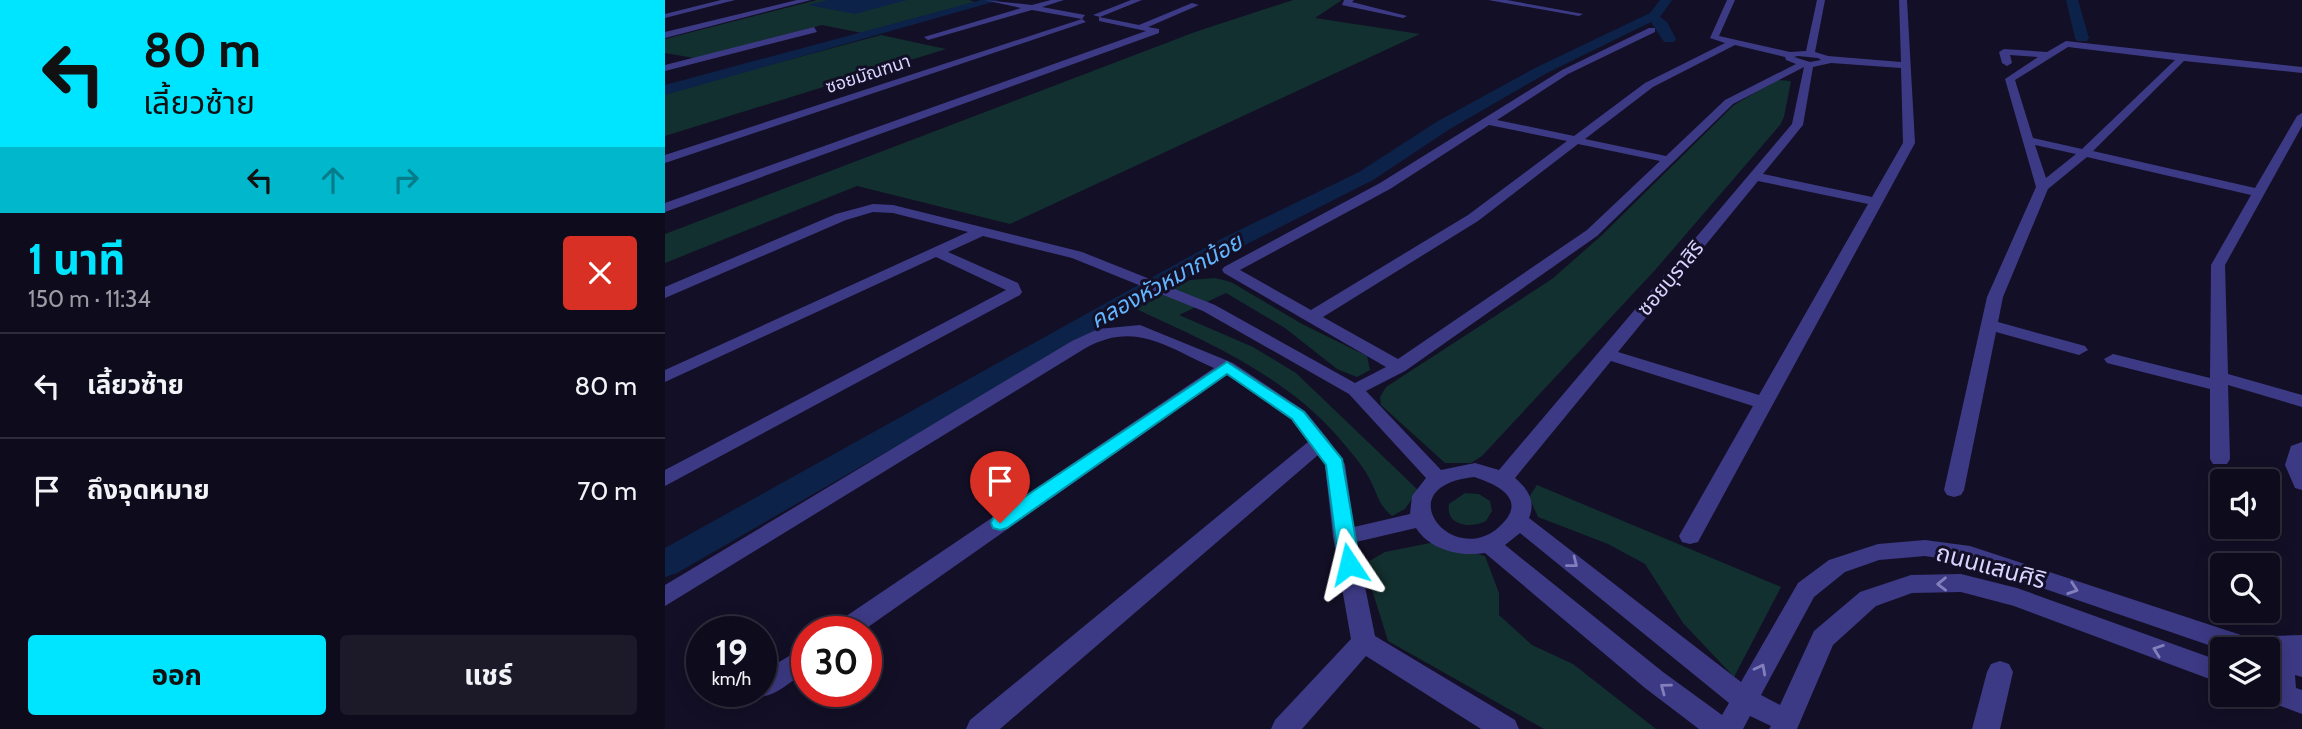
<!DOCTYPE html>
<html lang="th">
<head>
<meta charset="utf-8">
<style>
  body { margin:0; font-family:Cabin,"Noto Sans Thai",sans-serif; background:#1c1929; color:#f1f3f6; height:100vh; display:flex; flex-direction:column; font-size:26px; white-space:nowrap }
  * { box-sizing:border-box; margin:0 }
  p { font-size:23px; color:#9b9ba3 }
  .icon { flex:none; width:38px; height:38px; fill:none; stroke:currentColor; stroke-width:2; stroke-linecap:round; stroke-linejoin:round }
  .map { position:relative; flex:1; overflow:hidden }
  .panel { display:flex; flex-direction:column; background:#0e0b1c; width:665px }
  .panel>* { flex:none }
  .hud { background:#00e5ff; color:#111; overflow:hidden }
  .controls { position:absolute; left:1545px; top:469px; display:grid; gap:14px }
  .controls a { display:grid; place-items:center; width:70px; height:70px; border-radius:7px; background:#0e0b1c; box-shadow:0 4px 18px #0003,0 0 0 2px #2e2b3b; font-size:35px }
  .speed { position:absolute; left:21px; top:616px; display:flex; gap:14px; font-size:35px; font-weight:700; text-align:center }
  .speed>* { display:grid; place-content:center; width:91px; height:91px; border-radius:50%; background:#0e0b1c; box-shadow:0 4px 18px #0003,0 0 0 2px #2e2b3b; line-height:1 }
  .speed small { font-size:18px; font-weight:400 }
  .speed .limit { border:10px solid #d22; background:#fff; color:#111 }
  .pin { position:absolute; display:grid; place-items:center; width:60px; height:60px; color:#fff; margin:-72px -30px; border-radius:50% 50% 50% 0; rotate:-45deg; box-shadow:0 0 7px #0007 }
  .pin .icon { rotate:45deg }
  .me { position:absolute; width:77px; margin:-38px; rotate:350deg; stroke-linejoin:round; filter:drop-shadow(0 0 5px #0008) }
  .turn { display:flex; align-items:center; gap:24px; height:147px; padding:0 28px; font-size:32px }
  .turn .icon { width:91px; height:91px; stroke-width:2.5 }
  .turn b { display:block; font-size:49px; line-height:60px }
  .lanes { display:flex; align-items:center; height:66px; padding:0 28px; background:#0003; justify-content:center; gap:35px; direction:ltr }
  .lanes .off { opacity:.35 }
  .round { display:grid; place-items:center; flex:none; width:74px; height:74px; border-radius:7px; background:#1c1929 }
  .head { display:flex; align-items:center; justify-content:space-between; height:119px; padding:0 28px }
  h1 { font-size:42px; font-weight:700; line-height:52px; color:#00e5ff }
  .action { display:flex; gap:14px; margin-top:auto; padding:14px 28px }
  .action a { flex:1; height:80px; border-radius:7px; background:#00e5ff; color:#111; font-size:28px; font-weight:700; line-height:80px; text-align:center }
  .action a+a { background:#1c1929; color:#f1f3f6 }
  ul { padding:0; list-style:none }
  li { display:flex; align-items:center; gap:21px; height:105px; padding:0 28px; border-top:2px solid #2e2b3b }
  li div { flex:1 }
  li b { display:block; font-size:26px }
  li em { font-style:normal }
  main { display:flex; flex:1; min-height:0 }
  .map>svg:first-child { display:block }
  .green { fill:#12302f }
  .water { fill:#0c2248 }
  .lines { fill:none; stroke-linecap:round; stroke-linejoin:round }
  .canal { fill:#0c2248; fill-rule:evenodd }
  .minor { fill:#3d3a85; fill-rule:evenodd }
  .oneway { stroke:#837fbc }
  .route { fill:#00e5ff; stroke:#0095a6; stroke-width:2 }
  .labels { text-anchor:middle; dominant-baseline:central; stroke-width:6; stroke-linejoin:round; paint-order:stroke }
  .far-street-label { font-size:18px; fill:#d9d4ff; stroke:#130f26 }
  .street-label { font-size:21px; fill:#d9d4ff; stroke:#130f26 }
  .water-label { font-size:23px; font-style:italic; fill:#62b6ff; stroke:#130f26 }
  .near-street-label { font-size:24px; fill:#d9d4ff; stroke:#130f26 }
</style>
</head>
<body>
<main>
<section class="panel">
<div class="hud">
<div class="turn"><svg class="icon" aria-label="left" viewBox="0 0 24 24"><path d="M17 20v-9H6M10 6l-5 5 5 5"/></svg><div><b>80 m</b>เลี้ยวซ้าย</div></div>
<div class="lanes"><svg class="icon" aria-label="left" viewBox="0 0 24 24"><path d="M17 20v-9H6M10 6l-5 5 5 5"/></svg><svg class="icon off" aria-label="ahead" viewBox="0 0 24 24"><path d="M12 20V5M6 11l6-6 6 6"/></svg><svg class="icon off" aria-label="right" viewBox="0 0 24 24"><path d="M7 20v-9h11M14 6l5 5-5 5"/></svg></div>
</div>
<div class="head"><div><h1>1 นาที</h1><p>150 m · 11:34</p></div><a class="round" style="background:#d93025;color:#fff"><svg class="icon" aria-label="close" viewBox="0 0 24 24"><path d="M6 6l12 12M18 6L6 18"/></svg></a></div>
<ul>
<li><svg class="icon" aria-label="left" viewBox="0 0 24 24"><path d="M17 20v-9H6M10 6l-5 5 5 5"/></svg><div><b>เลี้ยวซ้าย</b></div><em>80 m</em></li>
<li><svg class="icon" aria-label="arrive" viewBox="0 0 24 24"><path d="M6 21V4h12l-3 4 3 4H6"/></svg><div><b>ถึงจุดหมาย</b></div><em>70 m</em></li>
</ul>
<div class="action"><a>ออก</a><a>แชร์</a></div>
</section>
<div class="map">
<svg width="1637" height="729" viewBox="0 0 1637 729">
  <rect width="100%" height="100%" fill="#130f26"/>
  <g class="green">
    <polygon points="152,0 304,0 310,2 197,33 157,25 29,58 0,53 0,39"/>
    <polygon points="628,0 677,0 650,18 755,34 345,224 192,186 0,263 0,234 530,32"/>
    <polygon points="216,35 281,49 0,136 0,93"/>
    <polygon points="1112,80 1126,81 1119,117 1115,125 991,269 817,456 806,463 780,463 716,405 715,397 721,387 887,279 936,236 1069,105"/>
    <path d="M550,278L566,282L637,324L702,356L705,370L692,377L672,369L620,328L561,293L514,315L588,347L631,373L753,490L740,509L727,516C711,502 713,493 703,476C696,463 683,449 674,438C620,375 540,341 467,307L525,280Z"/>
    <polygon points="872,485 1116,587 1069,677 1018,623 980,564 943,544 873,517 864,497"/>
    <path d="M800,493L814,494L825,501L827,511L821,521C806,529 780,526 784,504Z"/>
    <polygon points="770,542 820,556 834,593 834,615 867,645 908,664 991,729 879,729 723,641 699,564 720,552"/>
  </g>
  <polygon class="water" points="163,0 242,0 190,14 143,5"/>
  <g class="lines">
    <g class="canal">
      <polygon points="316,0 335,0 0,95 0,85"/>
      <polygon points="995,0 1007,0 995,17 1002,22 1011,39 1009,42 999,42 986,22 882,73 785,129 708,180 572,249 12,573 0,577 0,548 556,239 694,172 773,121 872,67 985,13"/>
      <polygon points="1401,0 1413,0 1424,38 1422,41 1412,41 1410,38"/>
    </g>
    <g class="minor">
      <polygon points="56,0 70,0 0,18 0,14"/>
      <polygon points="132,0 146,0 0,38 0,32"/>
      <polygon points="319,0 367,5 386,0 399,0 377,7 420,15 417,19 421,22 0,163 0,155 417,19 367,10 263,40 259,37 356,8"/>
      <polygon points="466,0 477,0 435,17 428,15"/>
      <polygon points="679,0 689,0 687,2 742,16 738,18 677,5"/>
      <polygon points="823,0 842,0 918,14 914,16"/>
      <path d="M1062,0H1070L1054,36L1125,52L1141,51L1152,0H1160L1150,52L1163,56L1236,62L1234,0H1242L1250,143L1033,542L1025,544L1017,542L1014,536L1088,406L946,361L850,478C863,489 871,501 864,518L1076,682L1133,583L1164,560L1213,544L1260,540L1305,546L1582,637L1637,635V677L1630,675L1631,688L1637,690V714L1594,698L1592,695H1603V649L1558,650L1304,563L1260,556L1214,560L1180,572L1149,597L1096,695L1115,705L1149,631L1195,592L1246,575L1296,574L1352,588L1558,662V684L1349,606L1296,592L1247,593L1211,606L1168,645L1132,729H1104L1106,726L1085,716L1078,729H1034L980,688L820,553C795,557 765,550 751,528L691,542L710,636L850,720L854,729H816L701,656L637,729H606L610,720L686,639L668,537L660,465L653,455L335,729H301L305,720L643,442L626,419L562,375L196,632H165L168,625L549,368C501,347 470,320 419,349L0,606V585L407,341L433,329L475,325L568,363L640,411L662,438L680,464L689,527L745,514L747,496L761,478L684,394L538,311L407,258L318,236L283,252L353,283L357,292L355,295L0,486V470L341,290L271,257L0,382V370L303,232L228,213L208,212L181,220L0,298V287L171,214L208,204L228,205L417,252L550,305L690,383L721,367L559,273L557,270L559,267L715,183L897,70L984,28H990V32L903,74L832,120L909,136L980,83L1060,43L1045,38ZM1070,45L1120,57L1121,60L1131,64L1060,100L1001,156L920,139L988,87ZM1133,56L1153,58L1156,60L1145,62L1129,57ZM1166,63L1236,68L1238,143L1207,197L1098,174L1138,125L1148,67ZM1139,67L1127,124L834,470L810,463L776,470L701,391L740,371L932,236L1068,104ZM824,125L902,141L803,215L646,310L575,270L725,189ZM913,144L995,161L922,230L733,359L658,317L813,221ZM1093,181L1203,204L1094,395L953,352ZM809,477C834,485 864,500 834,527C787,569 721,486 809,477ZM855,533L1064,703L1057,715L998,672L840,545Z"/>
      <polygon points="527,3 534,5 483,27 494,29 494,33 0,212 0,203 481,31 434,21 434,17 474,25"/>
      <polygon points="149,27 152,32 0,71 0,65"/>
      <path d="M1401,41L1637,67V73L1519,61L1428,151L1590,188L1632,116L1637,113V126L1560,265L1563,374L1637,395V407L1563,385L1565,459L1562,464H1548L1545,459V389L1442,363L1439,359L1448,354L1545,378L1546,265L1586,195L1422,157L1383,189L1338,297L1333,322L1420,346L1423,350L1414,355L1331,332L1299,490L1296,495L1289,497L1282,495L1279,490L1322,297L1371,187L1340,79L1373,57L1345,55L1347,63L1342,66L1337,63L1334,52L1339,49L1382,52ZM1403,47L1510,60L1417,149L1368,138L1350,80ZM1370,145L1411,154L1381,178Z"/>
      <polygon points="1637,442 1637,490 1630,488 1620,465 1626,446"/>
      <path d="M142,645V670C126,681 106,702 87,695L85,691H96V673Z"/>
      <polygon points="1335,661 1344,664 1348,672 1335,729 1307,729 1322,672 1326,664"/>
    </g>
  </g>
  <defs><path id="oneway-chevron" d="M-2-3.5L2.5 0L-2 3.5" fill="none" stroke-width="1.6" stroke-linecap="round" stroke-linejoin="round" transform="scale(1.75)"/></defs>
  <g class="oneway">
    <use href="#oneway-chevron" transform="translate(908 563) rotate(38)"/>
    <use href="#oneway-chevron" transform="translate(1277 584) rotate(179)"/>
    <use href="#oneway-chevron" transform="translate(1408 589) rotate(19)"/>
    <use href="#oneway-chevron" transform="translate(1493 650) rotate(-160)"/>
    <use href="#oneway-chevron" transform="translate(1096 669) rotate(-62)"/>
    <use href="#oneway-chevron" transform="translate(1000 688) rotate(-143)"/>
  </g>
  <polygon class="route" points="562,362 639,412 677,459 695,564 692,569 684,571 677,569 674,564 661,465 627,419 562,374 342,528 335,530 328,528 326,523 328,518"/>
  <g class="labels">
    <g class="far-street-label">
      <text transform="translate(203 74) rotate(-18)">ซอยมัณฑนา</text>
    </g>
    <g class="street-label">
      <text transform="translate(1005 278) rotate(-50)">ซอยบุราสิริ</text>
    </g>
    <g class="water-label">
      <text transform="translate(501 281) rotate(-29)">คลองหัวหมากน้อย</text>
    </g>
    <g class="near-street-label">
      <text transform="translate(1326 566) rotate(15)">ถนนแสนศิริ</text>
    </g>
  </g>
</svg>
<div class="controls">
<a><svg class="icon" aria-label="sound" viewBox="0 0 24 24"><path d="M4 9h4l5-4v14l-5-4H4zM17 9q2 3 0 6"/></svg></a>
<a><svg class="icon" aria-label="search" viewBox="0 0 24 24"><circle cx="10" cy="10" r="6"/><path d="M15 15l6 6"/></svg></a>
<a><svg class="icon" aria-label="layers" viewBox="0 0 24 24"><path d="M12 4l9 5-9 5-9-5zM3 14l9 5 9-5"/></svg></a>
</div>
<div class="speed"><div>19<small>km/h</small></div><div class="limit">30</div></div>
<div class="pin" style="left:335px;top:523px;background:#d93025"><svg class="icon" aria-label="arrive" viewBox="0 0 24 24"><path d="M6 21V4h12l-3 4 3 4H6"/></svg></div>
<svg class="me" style="left:684px;top:564px" viewBox="-20 -20 40 40"><path d="M0-17L14 15 0 8-14 15z" fill="#00e5ff" stroke="#fff" stroke-width="4"/></svg>
</div>
</main>
</body>
</html>
